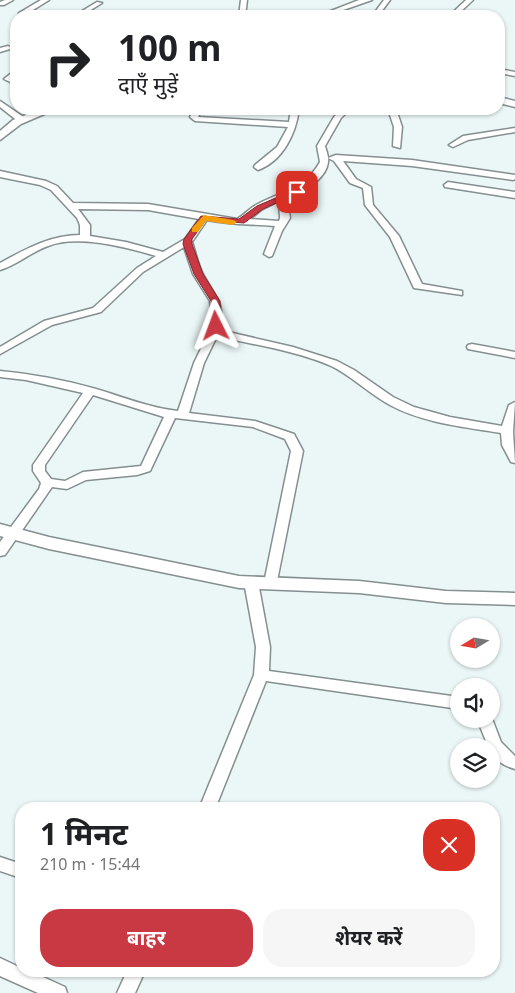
<!DOCTYPE html>
<html lang="hi">
<head>
<meta charset="utf-8">
<style>
  body { margin:0; font-family:"Noto Sans","Noto Sans Devanagari",sans-serif; background:#f6f6f6; color:#202124; height:100vh; display:flex; flex-direction:column; font-size:19px; white-space:nowrap }
  * { box-sizing:border-box; margin:0 }
  p { font-size:16px; color:#757577 }
  .icon { flex:none; width:28px; height:28px; fill:none; stroke:currentColor; stroke-width:2; stroke-linecap:round; stroke-linejoin:round }
  .map { position:relative; flex:1; overflow:hidden }
  .panel { position:absolute; left:15px; top:802px; width:485px; height:175px; display:flex; flex-direction:column; background:#fff; border-radius:20px; box-shadow:0 1px 4px #0004 }
  .panel>* { flex:none }
  .guide { position:absolute; left:10px; top:10px; width:495px; height:105px; border-radius:20px; box-shadow:0 1px 4px #0004; background:#fff; color:#202124; overflow:hidden }
  .needle { width:32px; rotate:259deg }
  .fabs { position:absolute; left:450px; top:618px; display:grid; gap:10px }
  .fabs a { display:grid; place-items:center; width:50px; height:50px; border-radius:50%; background:#fff; box-shadow:0 1px 4px #0004; font-size:25px }
  .pin { position:absolute; display:grid; place-items:center; width:42px; height:42px; color:#fff; margin:-21px; border-radius:10px; box-shadow:0 2px 8px #0006 }
  .me { position:absolute; width:55px; margin:-28px; rotate:357deg; stroke-linejoin:round; filter:drop-shadow(0 0 4px #0008) }
  .turn { display:flex; align-items:center; gap:18px; height:105px; padding:0 25px; font-size:22px }
  .turn .icon { width:65px; height:65px; stroke-width:2.5 }
  .turn b { display:block; font-size:35px; line-height:42px }
  .round { display:grid; place-items:center; flex:none; width:52px; height:52px; border-radius:20px; background:#f6f6f6 }
  .overview { display:flex; align-items:center; justify-content:space-between; height:85px; padding:0 25px }
  h1 { font-size:30px; font-weight:700; line-height:38px }
  .primary-button { display:flex; gap:10px; margin-top:auto; padding:10px 25px }
  .primary-button a { flex:1; height:58px; border-radius:20px; background:#c93943; color:#fff; font-size:20px; font-weight:700; line-height:58px; text-align:center }
  .primary-button a+a { background:#f6f6f6; color:#202124 }
  .map>svg:first-child { display:block }
  .lines { fill:none; stroke-linecap:round; stroke-linejoin:round }
  .street-casing { stroke:#858f90; stroke-width:3 }
  .secondary-casing { stroke:#858f90; stroke-width:3 }
  .street { fill:#fff; fill-rule:evenodd }
  .secondary { fill:#fff; fill-rule:evenodd }
  .route { fill:#c93943; stroke:#83252c }
  .slow { fill:#f59e0b }
</style>
</head>
<body>
<div class="map">
<svg width="515" height="993" viewBox="0 0 515 993">
  <rect width="100%" height="100%" fill="#ebf6f7"/>
  <g class="lines">
    <g class="street-casing">
      <g id="street">
        <polygon points="5,0 13,0 4,5 0,5 0,2"/>
        <polygon points="41,0 49,0 25,15 25,16 19,16 19,13"/>
        <polygon points="241,0 247,0 245,16 239,16"/>
        <polygon points="359,0 372,0 326,16 318,16"/>
        <polygon points="384,0 390,0 378,16 372,16"/>
        <polygon points="466,0 473,0 456,16 449,16"/>
        <polygon points="97,2 102,3 81,16 74,16"/>
        <polygon points="8,46 12,48 10,49 0,52 0,48"/>
        <polygon points="499,69 515,72 515,76 499,73"/>
        <polygon points="13,72 16,72 16,77 13,79 16,80 16,85 4,79"/>
        <polygon points="0,101 25,118 25,122 19,122 0,107"/>
        <path d="M194,109H202L198,117L289,122L291,109H299C296,133 283,161 258,170L254,167L255,165L277,147L288,127L195,121L190,117Z"/>
        <path d="M342,109H350L341,118L325,146C326,150 329,157 328,162C326,180 302,192 287,198L290,218L282,231L272,256L269,257L264,254L275,226C252,224 230,225 207,220L192,242C196,253 198,266 204,276C215,296 226,305 220,330L293,347L337,361L354,370L393,397L414,407L450,417L502,426L509,405L515,402L513,432L515,463L511,462L502,445L501,433C465,427 423,423 390,405C368,393 351,375 329,365C293,350 254,345 217,336L204,363L189,413L255,421L294,434L303,451L276,586H266L264,583L291,451L285,439L253,427L175,418L150,471L137,475L86,480L67,489L52,487L5,555L0,556V542L39,489L41,483L33,471V465L83,393L26,380L0,377V371C32,374 65,380 96,389C123,397 150,408 178,411L194,363L209,332L212,320L210,301L193,274L184,247L143,272L101,312L52,325L0,354V347L44,321L93,308L137,268L156,256C126,247 77,234 48,246C31,252 17,265 0,270V263C26,249 50,235 80,235V225L77,218L51,190L40,185L0,177V171L46,181L57,186L73,203L148,204L237,219C244,215 249,209 256,205C282,191 304,190 320,162L317,146L334,117ZM279,201L280,218L279,221L250,219L261,210ZM78,209L148,210L199,219L185,239L163,252L126,242L90,236V225ZM93,395L164,417L141,466L83,472L65,481L51,479L45,471V465Z"/>
        <polygon points="388,109 396,109 402,127 400,148 393,146 394,127"/>
        <polygon points="515,128 515,132 468,140 453,147 449,145 463,136"/>
        <polygon points="336,155 412,160 515,175 515,179 513,180 412,166 343,161 356,179 371,187 373,205 399,236 422,284 462,291 462,295 414,288 390,237 365,205 363,188 350,183 334,161 328,158"/>
        <polygon points="448,182 515,192 515,198 445,187 444,185"/>
        <polygon points="472,344 515,352 515,358 468,349 467,347 468,345"/>
        <polygon points="251,577 256,579 258,582 270,647 269,671 459,697 459,709 266,681 215,809 199,809 254,675 256,647 244,582 246,579"/>
        <path d="M491,716L501,742L515,756V769C504,766 491,759 491,746H488L477,719H491Z"/>
        <polygon points="0,857 21,864 21,878 0,871"/>
        <polygon points="0,958 21,968 21,971 30,971 65,987 67,993 38,993 0,976"/>
        <polygon points="127,971 145,971 135,993 117,993"/>
      </g>
    </g>
    <g class="secondary-casing">
      <g id="secondary">
        <polygon points="499,97 515,101 515,107 499,103"/>
        <polygon points="42,109 56,109 21,124 0,140 0,131 13,120"/>
        <polygon points="0,524 49,537 239,576 359,581 446,591 515,593 515,605 446,603 359,593 239,588 49,549 0,536"/>
      </g>
    </g>
    <use href="#street" class="street"/>
    <use href="#secondary" class="secondary"/>
  </g>
  <polygon class="route" points="294,190 301,192 263,209 244,223 206,220 192,239 192,244 203,274 220,301 221,326 213,328 211,301 194,274 183,244 184,239 201,216 239,219 257,206"/>
  <polygon class="slow" points="204,215 233,220 237,222 233,225 206,221 198,232 192,232 192,228"/>
</svg>
<div class="fabs">
<a><svg class="needle" viewBox="-14 -14 28 28"><path d="M0-13l5 13h-10z" fill="#e53935"/><path d="M0 13l5-13h-10z" fill="#757577"/></svg></a>
<a><svg class="icon" aria-label="sound" viewBox="0 0 24 24"><path d="M4 9h4l5-4v14l-5-4H4zM17 9q2 3 0 6"/></svg></a>
<a><svg class="icon" aria-label="layers" viewBox="0 0 24 24"><path d="M12 4l9 5-9 5-9-5zM3 14l9 5 9-5"/></svg></a>
</div>
<div class="pin" style="left:297px;top:192px;background:#d93025"><svg class="icon" aria-label="arrive" viewBox="0 0 24 24"><path d="M6 21V4h12l-3 4 3 4H6"/></svg></div>
<svg class="me" style="left:216px;top:326px" viewBox="-20 -20 40 40"><path d="M0-17L14 15 0 8-14 15z" fill="#c93943" stroke="#fff" stroke-width="4"/></svg>
<div class="guide">
<div class="turn"><svg class="icon" aria-label="right" viewBox="0 0 24 24"><path d="M7 20v-9h11M14 6l5 5-5 5"/></svg><div><b>100 m</b>दाएँ मुड़ें</div></div>
</div>
<section class="panel">
<div class="overview"><div><h1>1 मिनट</h1><p>210 m · 15:44</p></div><a class="round" style="background:#d93025;color:#fff"><svg class="icon" aria-label="close" viewBox="0 0 24 24"><path d="M6 6l12 12M18 6L6 18"/></svg></a></div>
<div class="primary-button"><a>बाहर</a><a>शेयर करें</a></div>
</section>
</div>
</body>
</html>
